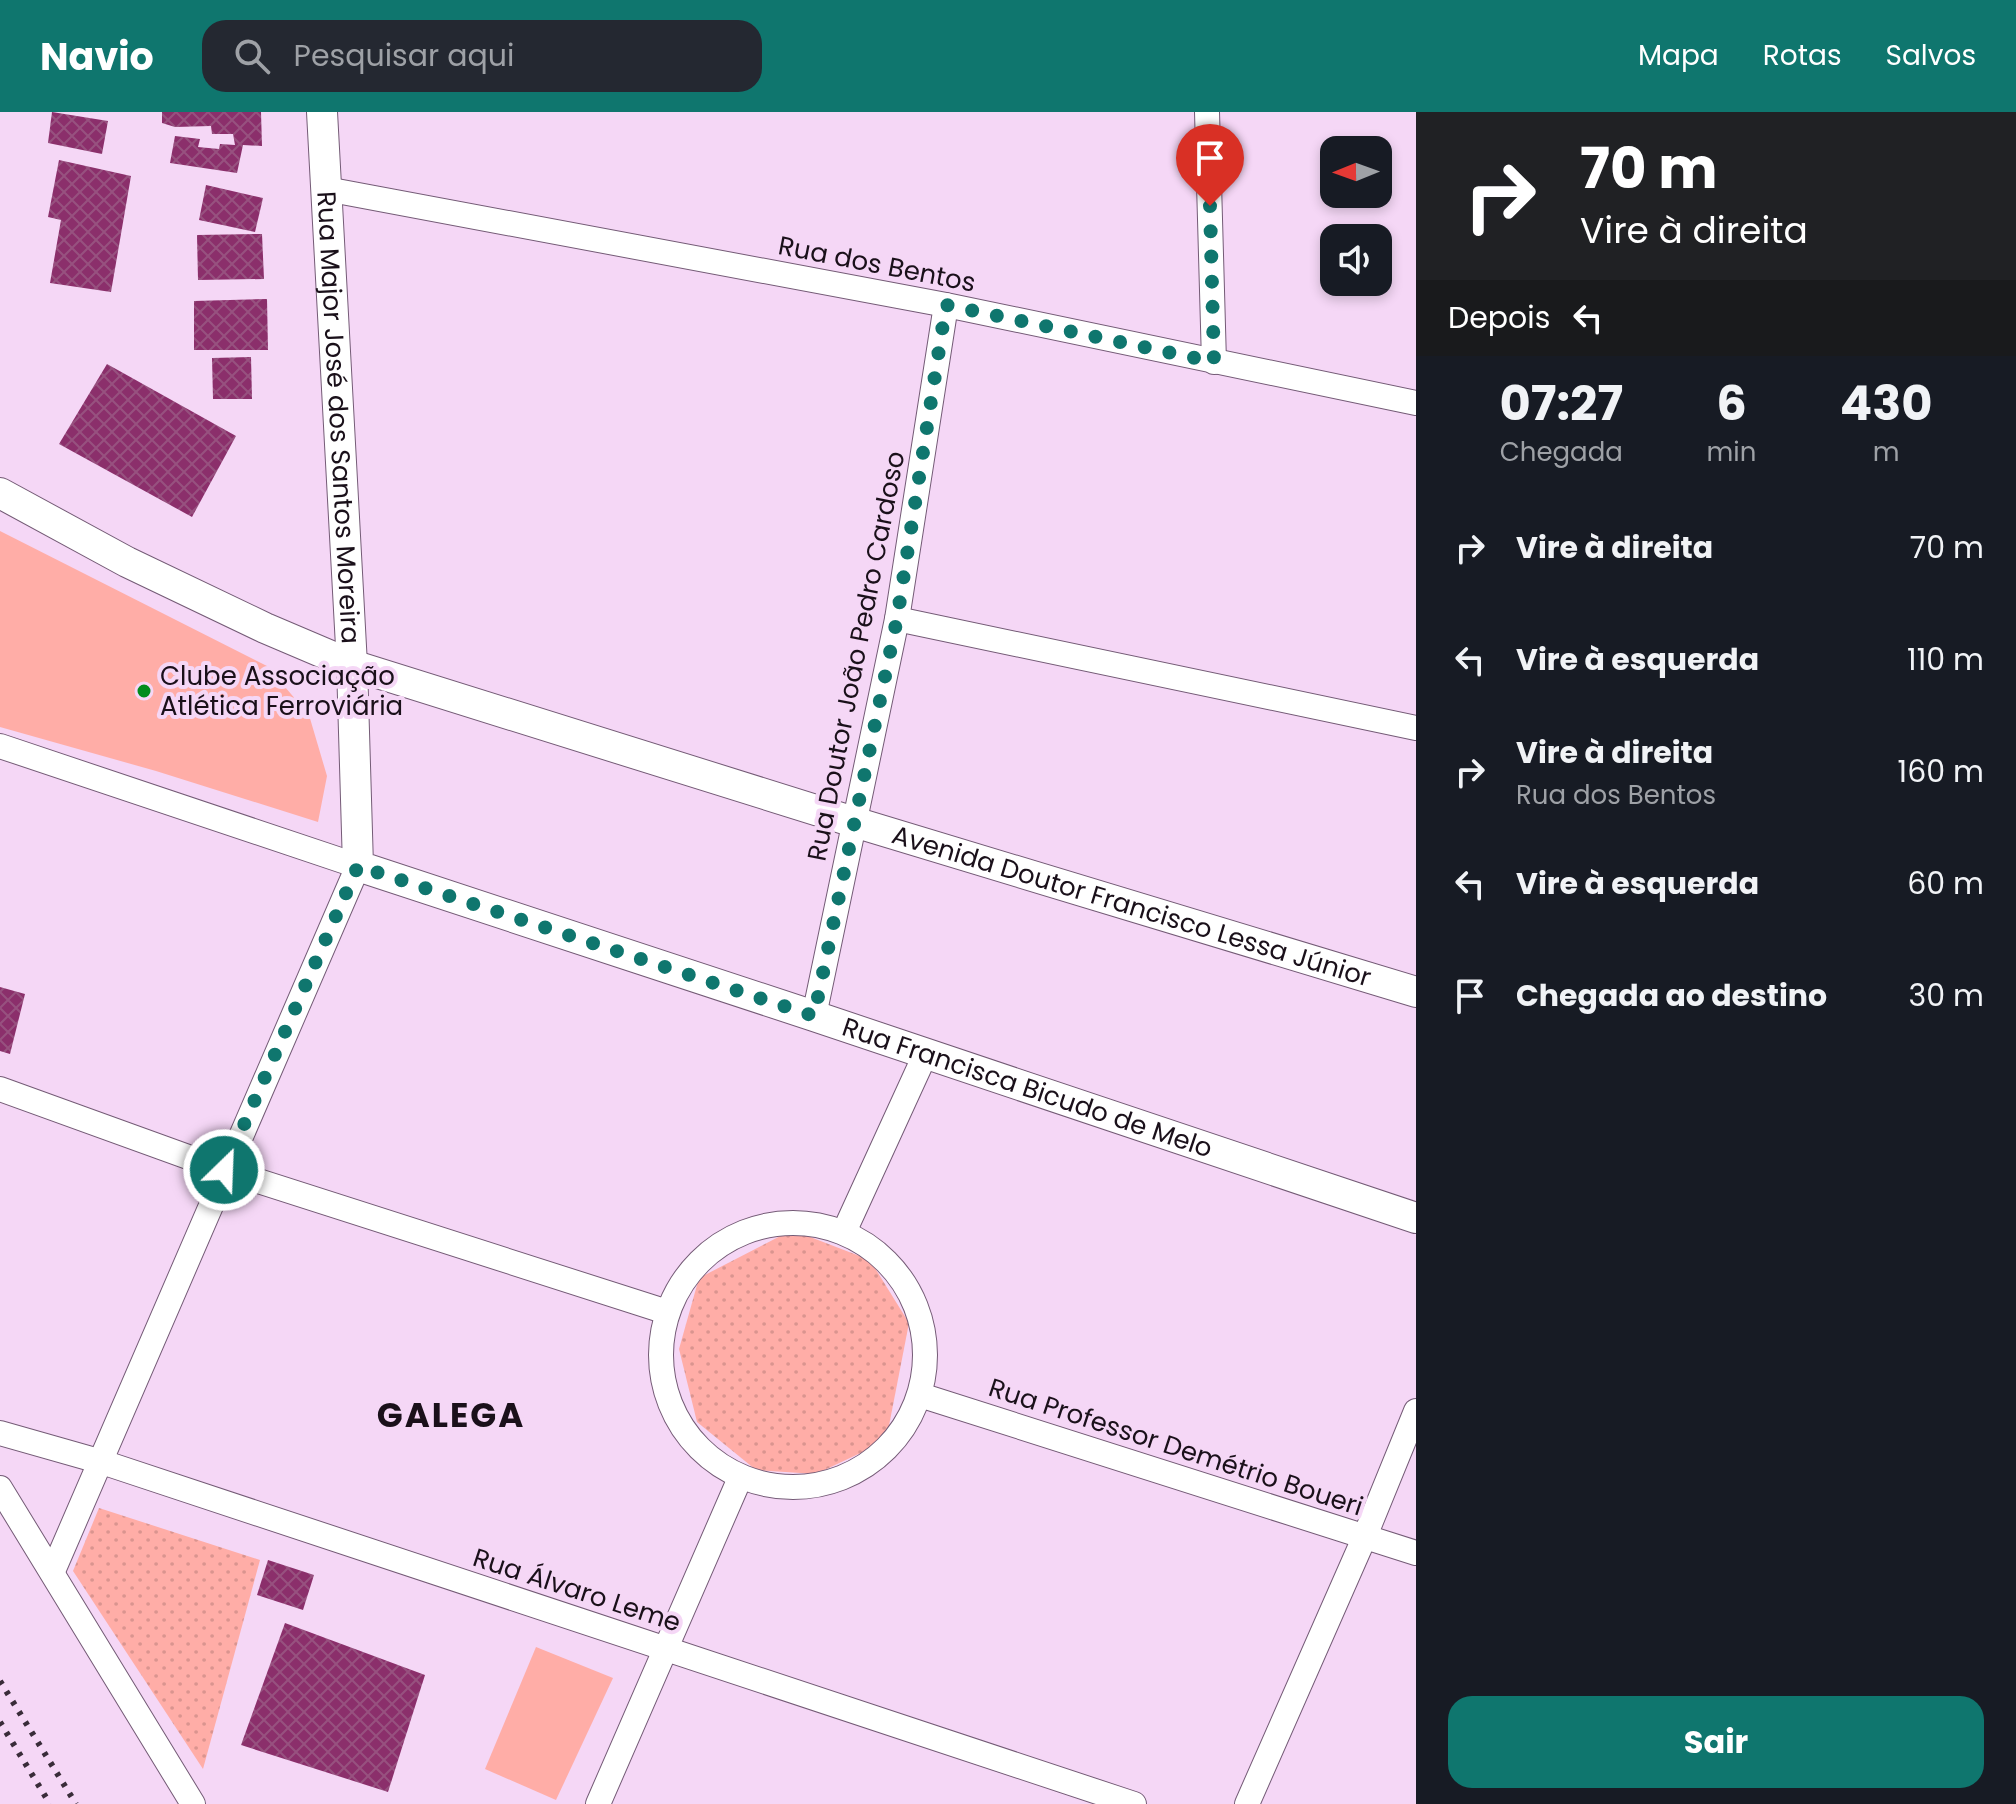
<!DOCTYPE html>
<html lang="pt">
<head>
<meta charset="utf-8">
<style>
  body { margin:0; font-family:Poppins,sans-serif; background:#242831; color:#f1f3f6; height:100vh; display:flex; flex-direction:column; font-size:30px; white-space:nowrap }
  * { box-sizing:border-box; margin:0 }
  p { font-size:26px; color:#9ea1a6 }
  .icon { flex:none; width:44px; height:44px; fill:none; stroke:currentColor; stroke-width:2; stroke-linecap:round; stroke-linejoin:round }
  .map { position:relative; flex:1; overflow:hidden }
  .side { display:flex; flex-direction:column; background:#171b24; width:600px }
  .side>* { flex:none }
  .top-card { background:#202124; color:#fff; overflow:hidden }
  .needle { width:52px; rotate:269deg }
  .buttons { position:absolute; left:1320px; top:24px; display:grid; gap:16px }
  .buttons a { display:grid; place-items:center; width:72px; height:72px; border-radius:16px; background:#171b24; box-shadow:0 4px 12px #0003; font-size:40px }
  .pin { position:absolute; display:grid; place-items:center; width:68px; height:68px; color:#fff; margin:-82px -34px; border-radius:50% 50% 50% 0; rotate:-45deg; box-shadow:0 0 8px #0007 }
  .pin .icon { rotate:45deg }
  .me { position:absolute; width:88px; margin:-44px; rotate:24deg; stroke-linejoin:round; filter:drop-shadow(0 0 6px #0008) }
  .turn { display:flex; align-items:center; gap:28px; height:168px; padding:0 32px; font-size:36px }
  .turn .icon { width:104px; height:104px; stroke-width:2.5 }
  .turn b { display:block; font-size:56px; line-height:68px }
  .then { display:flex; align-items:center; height:76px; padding:0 32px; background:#0003; gap:16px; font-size:30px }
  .eta { display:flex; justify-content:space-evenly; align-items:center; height:136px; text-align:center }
  .eta b { font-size:48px; font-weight:700; line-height:56px }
  .primary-button { display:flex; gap:16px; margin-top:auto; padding:16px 32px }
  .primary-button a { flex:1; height:92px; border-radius:24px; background:#0f766e; color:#fff; font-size:32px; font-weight:700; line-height:92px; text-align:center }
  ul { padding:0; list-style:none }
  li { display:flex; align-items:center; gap:24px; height:112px; padding:0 32px }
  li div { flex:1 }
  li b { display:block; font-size:30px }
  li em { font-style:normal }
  header { display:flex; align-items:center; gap:48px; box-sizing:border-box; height:112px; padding:0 40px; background:#0f766e; color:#fff }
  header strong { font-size:38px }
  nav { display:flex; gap:44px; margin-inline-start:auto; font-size:28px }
  .search { width:560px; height:72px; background:#242831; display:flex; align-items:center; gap:20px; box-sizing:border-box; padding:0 28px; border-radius:24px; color:#9ea1a6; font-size:30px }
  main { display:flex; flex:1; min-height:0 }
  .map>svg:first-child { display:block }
  .park { fill:url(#park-dots) }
  .pitch { fill:#ffada7 }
  .building { fill:url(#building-cross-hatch) }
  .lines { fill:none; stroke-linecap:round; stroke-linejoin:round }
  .minor-casing { stroke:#745b76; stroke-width:26 }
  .tertiary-casing { stroke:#745b76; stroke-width:32 }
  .minor { stroke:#fff; stroke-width:24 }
  .tertiary { stroke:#fff; stroke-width:30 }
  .rail { stroke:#392c39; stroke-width:6; stroke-dasharray:4 8; stroke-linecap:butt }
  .route { stroke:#0f766e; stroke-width:14; stroke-dasharray:0 25.2 }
  .poi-dot { fill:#008c1c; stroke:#f5d7f6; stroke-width:3 }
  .labels { text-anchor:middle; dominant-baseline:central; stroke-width:8; stroke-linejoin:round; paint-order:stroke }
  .street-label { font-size:26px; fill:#1a101a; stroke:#f5d7f6 }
  .poi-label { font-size:26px; fill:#1a101a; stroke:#f5d7f6; text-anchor:start }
  .district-label { font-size:34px; font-weight:bold; letter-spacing:2px; fill:#1a101a; stroke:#f5d7f6 }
</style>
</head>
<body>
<header>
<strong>Navio</strong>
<div class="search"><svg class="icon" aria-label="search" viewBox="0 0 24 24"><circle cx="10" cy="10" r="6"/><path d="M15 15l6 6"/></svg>Pesquisar aqui</div>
<nav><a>Mapa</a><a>Rotas</a><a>Salvos</a></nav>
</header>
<main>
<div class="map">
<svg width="1416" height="1692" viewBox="0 0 1416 1692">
  <defs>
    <pattern id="park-dots" width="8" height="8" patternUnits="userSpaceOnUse" patternTransform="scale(2)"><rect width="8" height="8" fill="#ffada7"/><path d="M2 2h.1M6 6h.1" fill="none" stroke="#da948f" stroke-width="1.8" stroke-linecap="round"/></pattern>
    <pattern id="building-cross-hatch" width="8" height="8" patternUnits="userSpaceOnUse" patternTransform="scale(2)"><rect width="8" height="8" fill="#8b2f6b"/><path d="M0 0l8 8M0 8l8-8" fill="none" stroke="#97517f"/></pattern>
  </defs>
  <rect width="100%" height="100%" fill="#f5d7f6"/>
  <g class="park">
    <polygon points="792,1118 870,1148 909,1211 886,1329 816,1362 756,1358 697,1310 679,1237 699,1166"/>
    <polygon points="99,1396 260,1448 203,1657 73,1459"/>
  </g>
  <g class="pitch">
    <polygon points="0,419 267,554 309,603 327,664 318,710 156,659 0,615"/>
    <polygon points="536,1535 613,1566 556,1688 485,1657"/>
  </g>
  <g class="building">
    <polygon points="52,0 108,9 102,42 48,31"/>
    <polygon points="162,0 261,0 262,34 243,33 237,61 170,51 175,24 200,27 198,35 219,37 220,32 235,33 233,22 212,22 211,14 175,15 162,11"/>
    <polygon points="59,48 131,64 111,180 50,171 61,108 48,105"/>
    <polygon points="206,73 263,86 255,120 199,108"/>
    <polygon points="262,122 264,167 198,168 197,123"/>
    <polygon points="267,187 268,238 194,238 194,189"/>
    <polygon points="251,245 252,287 213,287 212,246"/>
    <polygon points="107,252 236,324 192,405 59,332"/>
    <polygon points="0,875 25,882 10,942 0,939"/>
    <polygon points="268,1448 314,1463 303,1498 257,1483"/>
    <polygon points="285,1511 425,1563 388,1680 241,1633"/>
  </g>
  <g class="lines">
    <g class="minor-casing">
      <g id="minor">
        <polyline points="1207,0 1214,250"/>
        <polyline points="326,77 946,193 1416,291"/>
        <polyline points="897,507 1416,616"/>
        <polyline points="0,634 358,754 53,1459"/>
        <polyline points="814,904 897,507 946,193"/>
        <polyline points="0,977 224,1058 667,1200"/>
        <circle cx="793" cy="1243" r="132"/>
        <polyline points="844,1120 925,943"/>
        <polyline points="920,1283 1416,1441"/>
        <polyline points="0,1321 102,1350 1134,1692"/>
        <polyline points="0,1376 193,1692"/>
        <polyline points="598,1692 740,1366"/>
        <polyline points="1247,1692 1365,1424 1416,1299"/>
      </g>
    </g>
    <g class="tertiary-casing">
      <g id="tertiary">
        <path id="s1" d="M322,0L352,553L358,754L814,904L1416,1106"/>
        <path id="s2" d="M0,381L127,450L265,516L352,553L854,710L1416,880"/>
      </g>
    </g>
    <use href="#minor" class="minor"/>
    <use href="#tertiary" class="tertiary"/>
    <g class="rail">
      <polyline points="0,1569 76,1692"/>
      <polyline points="0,1610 50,1692"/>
    </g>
  </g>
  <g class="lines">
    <polyline class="route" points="224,1058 358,754 814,904 897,507 946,193 1214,250 1210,94"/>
  </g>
  <circle class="poi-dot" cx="144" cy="579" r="8"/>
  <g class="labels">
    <g class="street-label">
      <text transform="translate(877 152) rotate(11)">Rua dos Bentos</text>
      <text stroke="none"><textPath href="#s1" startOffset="306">Rua Major José dos Santos Moreira</textPath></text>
      <text transform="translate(856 544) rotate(-79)">Rua Doutor João Pedro Cardoso</text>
      <text stroke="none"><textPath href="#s2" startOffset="1208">Avenida Doutor Francisco Lessa Júnior</textPath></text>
      <text stroke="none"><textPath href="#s1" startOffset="1460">Rua Francisca Bicudo de Melo</textPath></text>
      <text transform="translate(1176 1335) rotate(18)">Rua Professor Demétrio Boueri</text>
      <text transform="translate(577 1478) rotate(18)">Rua Álvaro Leme</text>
    </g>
    <g class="poi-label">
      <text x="160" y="564">Clube Associação<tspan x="160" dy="30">Atlética Ferroviária</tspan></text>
    </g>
    <g class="district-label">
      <text x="451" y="1303">GALEGA</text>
    </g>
  </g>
</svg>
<div class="buttons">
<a><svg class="needle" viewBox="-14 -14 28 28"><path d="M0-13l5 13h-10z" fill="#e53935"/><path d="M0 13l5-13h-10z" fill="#9ea1a6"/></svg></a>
<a><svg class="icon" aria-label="sound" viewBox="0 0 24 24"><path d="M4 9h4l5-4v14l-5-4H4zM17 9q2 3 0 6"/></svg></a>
</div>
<div class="pin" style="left:1210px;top:94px;background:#d93025"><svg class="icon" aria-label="arrive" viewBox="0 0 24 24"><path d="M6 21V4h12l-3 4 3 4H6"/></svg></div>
<svg class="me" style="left:224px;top:1058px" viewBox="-20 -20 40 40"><circle r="17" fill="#0f766e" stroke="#fff" stroke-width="3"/><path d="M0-11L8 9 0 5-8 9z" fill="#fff"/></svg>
</div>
<section class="side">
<div class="top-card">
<div class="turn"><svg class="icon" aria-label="right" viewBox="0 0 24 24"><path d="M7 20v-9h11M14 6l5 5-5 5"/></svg><div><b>70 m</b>Vire à direita</div></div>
<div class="then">Depois<svg class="icon" aria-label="left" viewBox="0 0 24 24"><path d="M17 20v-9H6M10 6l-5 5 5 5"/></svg></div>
</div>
<div class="eta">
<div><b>07:27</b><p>Chegada</p></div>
<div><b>6</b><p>min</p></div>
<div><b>430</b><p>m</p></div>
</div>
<ul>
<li><svg class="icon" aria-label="right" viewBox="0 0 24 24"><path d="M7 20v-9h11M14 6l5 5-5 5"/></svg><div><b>Vire à direita</b></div><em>70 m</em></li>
<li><svg class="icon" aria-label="left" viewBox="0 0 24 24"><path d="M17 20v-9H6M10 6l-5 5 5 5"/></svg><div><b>Vire à esquerda</b></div><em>110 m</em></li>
<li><svg class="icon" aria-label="right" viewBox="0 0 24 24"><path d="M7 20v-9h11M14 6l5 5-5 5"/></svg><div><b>Vire à direita</b><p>Rua dos Bentos</p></div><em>160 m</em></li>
<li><svg class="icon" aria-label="left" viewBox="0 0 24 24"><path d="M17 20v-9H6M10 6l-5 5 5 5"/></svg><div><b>Vire à esquerda</b></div><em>60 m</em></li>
<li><svg class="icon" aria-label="arrive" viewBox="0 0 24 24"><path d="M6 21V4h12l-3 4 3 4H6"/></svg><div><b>Chegada ao destino</b></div><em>30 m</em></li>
</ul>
<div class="primary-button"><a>Sair</a></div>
</section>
</main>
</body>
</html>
